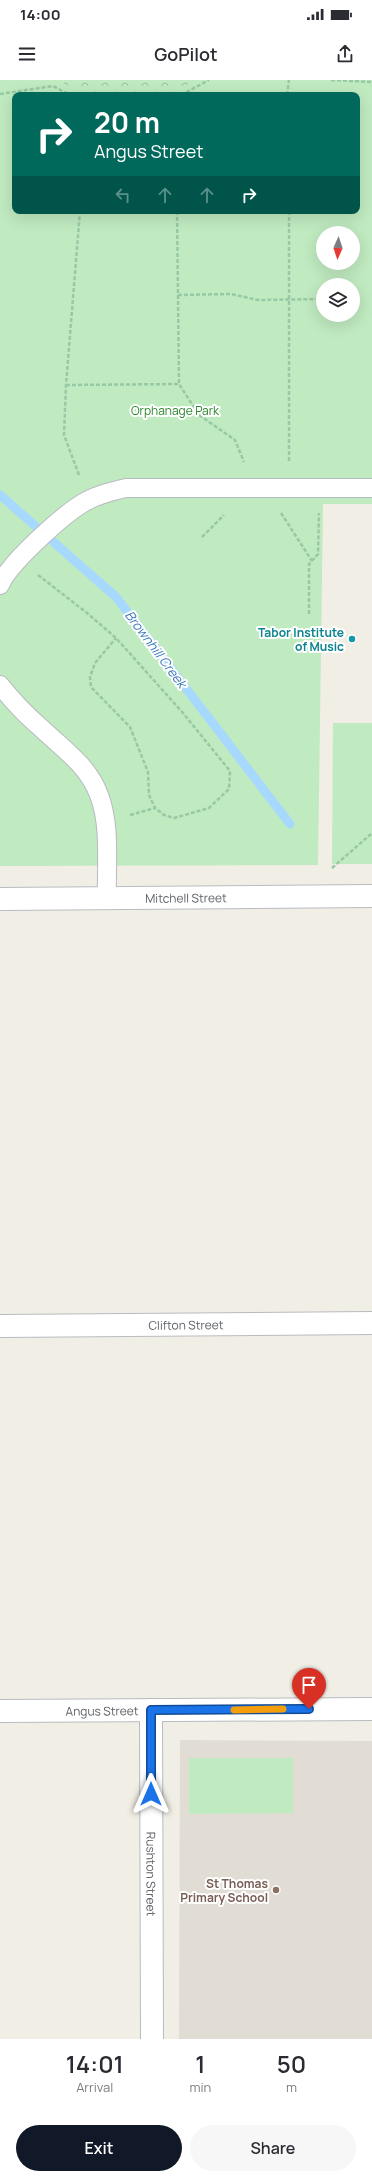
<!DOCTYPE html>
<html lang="en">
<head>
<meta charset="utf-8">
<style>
  body { margin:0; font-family:Manrope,sans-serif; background:#f7f7f7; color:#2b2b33; height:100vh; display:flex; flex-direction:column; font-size:15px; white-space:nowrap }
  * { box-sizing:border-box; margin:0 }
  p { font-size:13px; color:#7c7c81 }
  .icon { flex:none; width:22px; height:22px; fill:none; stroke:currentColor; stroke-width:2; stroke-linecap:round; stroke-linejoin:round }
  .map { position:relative; height:1959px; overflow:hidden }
  .sheet { display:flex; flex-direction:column; background:#fff; flex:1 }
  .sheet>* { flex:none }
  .hud { position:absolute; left:12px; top:12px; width:348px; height:122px; border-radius:8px; box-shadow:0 4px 16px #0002; background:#00695c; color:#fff; overflow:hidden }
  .needle { width:26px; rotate:183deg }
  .tools { position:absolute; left:316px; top:146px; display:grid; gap:8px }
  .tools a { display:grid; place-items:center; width:44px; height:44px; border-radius:50%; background:#fff; box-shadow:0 4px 16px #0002; font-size:20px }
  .pin { position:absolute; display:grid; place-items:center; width:34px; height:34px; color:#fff; margin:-41px -17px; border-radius:50% 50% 50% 0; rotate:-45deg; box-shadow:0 0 4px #0007 }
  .pin .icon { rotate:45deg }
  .me { position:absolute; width:44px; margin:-22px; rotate:0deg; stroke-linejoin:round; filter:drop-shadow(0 0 3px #0008) }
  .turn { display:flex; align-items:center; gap:14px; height:84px; padding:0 16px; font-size:18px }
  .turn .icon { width:52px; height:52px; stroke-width:2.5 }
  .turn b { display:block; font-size:28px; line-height:34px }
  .lanes { display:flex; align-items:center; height:38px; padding:0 16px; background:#0003; justify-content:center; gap:20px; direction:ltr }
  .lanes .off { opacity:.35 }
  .eta { display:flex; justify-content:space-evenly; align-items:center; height:68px; text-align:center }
  .eta b { font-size:24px; font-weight:600; line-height:28px }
  .cta { display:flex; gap:8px; margin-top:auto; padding:8px 16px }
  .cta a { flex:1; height:46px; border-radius:24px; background:#111827; color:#fff; font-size:16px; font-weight:600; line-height:46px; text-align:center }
  .cta a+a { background:#f7f7f7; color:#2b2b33 }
  .status { display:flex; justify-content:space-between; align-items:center; height:28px; padding:0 20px; background:#fff; direction:ltr }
  .status svg { height:11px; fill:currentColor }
  header { display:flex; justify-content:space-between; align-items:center; height:52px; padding:0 16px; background:#fff; font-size:18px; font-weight:600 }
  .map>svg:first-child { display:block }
  .education { fill:#e1ddd4 }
  .green { fill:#c0eac0; fill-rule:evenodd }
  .forest { fill:url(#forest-crowns) }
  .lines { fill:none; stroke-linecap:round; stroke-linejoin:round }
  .stream { stroke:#a7d9ff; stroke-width:9 }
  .lane-casing { stroke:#b8bbc0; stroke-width:20 }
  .street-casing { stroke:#b8bbc0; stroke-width:24 }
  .secondary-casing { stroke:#b9bcc2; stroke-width:24 }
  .path { stroke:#97c9a5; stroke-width:2.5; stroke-dasharray:4 2; stroke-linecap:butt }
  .lane { stroke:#fff; stroke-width:18 }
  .street { stroke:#fff; stroke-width:22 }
  .secondary { stroke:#fff; stroke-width:22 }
  .route-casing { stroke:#114b97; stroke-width:10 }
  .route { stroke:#1a73e8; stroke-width:7 }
  .slow { stroke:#f59e0b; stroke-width:7 }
  .culture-dot { fill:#0f9aa8; stroke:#fff; stroke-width:1.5 }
  .education-dot { fill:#8d6e63; stroke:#fff; stroke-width:1.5 }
  .labels { text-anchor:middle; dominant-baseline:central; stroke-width:4; stroke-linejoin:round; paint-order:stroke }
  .park-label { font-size:12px; fill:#2d8630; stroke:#fff }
  .culture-label { font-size:12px; font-weight:bold; fill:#0d838f; stroke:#fff; text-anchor:end }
  .street-label { font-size:12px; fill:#5d6167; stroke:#fff }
  .education-label { font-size:12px; font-weight:bold; fill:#785e54; stroke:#fff; text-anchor:end }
  .water-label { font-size:13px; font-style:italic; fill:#3a79bb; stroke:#fff }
</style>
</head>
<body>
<div class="status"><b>14:00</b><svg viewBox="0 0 49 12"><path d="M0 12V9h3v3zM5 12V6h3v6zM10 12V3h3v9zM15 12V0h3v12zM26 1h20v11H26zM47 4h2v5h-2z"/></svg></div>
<header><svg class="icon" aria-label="menu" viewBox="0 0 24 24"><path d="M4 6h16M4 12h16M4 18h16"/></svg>GoPilot<svg class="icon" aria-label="share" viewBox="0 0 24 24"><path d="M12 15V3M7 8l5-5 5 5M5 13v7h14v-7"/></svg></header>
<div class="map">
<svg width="372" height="1959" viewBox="0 0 372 1959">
  <defs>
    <pattern id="forest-crowns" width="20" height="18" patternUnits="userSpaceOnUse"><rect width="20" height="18" fill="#c0eac0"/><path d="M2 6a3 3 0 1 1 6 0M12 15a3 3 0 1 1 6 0" fill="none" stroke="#9fc1a0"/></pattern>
  </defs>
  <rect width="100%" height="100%" fill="#f1eee5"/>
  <polygon class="education" points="180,1660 372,1661 372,1959 179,1959"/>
  <g class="green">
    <path d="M0,0H372V424H323L318,785L0,786ZM15,15H357V131H15ZM323,153H353V183H323ZM323,205H353V235H323Z"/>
    <polygon points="333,643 372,643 372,784 332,784"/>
    <polygon points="189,1678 293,1678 293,1733 189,1734"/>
  </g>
  <polygon class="forest" points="56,0 196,0 168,15 91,15"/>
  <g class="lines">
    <polyline class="stream" points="0,415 116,517 290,744"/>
    <g class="lane-casing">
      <g id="lane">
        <path d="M0,505C8,484 63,435 83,423C96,415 112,411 126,408H372"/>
        <path d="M0,605C12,620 25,634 40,647C62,668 88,685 99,715C111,746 106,785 107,818"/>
      </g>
    </g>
    <g class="street-casing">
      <g id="street">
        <path id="s1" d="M0,1246L372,1243"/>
        <path id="s2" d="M151,1630L152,1959"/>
        <path id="s3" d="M0,1631L372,1629"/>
      </g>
    </g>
    <g class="secondary-casing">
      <g id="secondary">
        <path id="s4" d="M0,819L372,816"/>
      </g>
    </g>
    <g class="path">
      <polyline points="331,0 372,2"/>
      <polyline points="0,14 53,6 70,15"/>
      <polyline points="181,15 209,0"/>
      <polyline points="287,15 289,0"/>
      <polyline points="177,131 179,304 199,335 235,360 244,382"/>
      <polyline points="289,131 289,382"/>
      <polyline points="178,215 231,214 258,220 323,219"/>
      <polyline points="66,305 179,304"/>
      <polyline points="79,395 64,355 66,305 80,131"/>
      <polyline points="281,433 312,481"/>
      <polyline points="202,457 224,435"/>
      <polyline points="38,495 87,533 116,558 183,633 230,691 229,709 209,728 174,738 164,735 155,728 149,715 148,692 130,647 91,607 90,597 95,583 116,558"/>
      <polyline points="309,534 309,484 318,474 319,433"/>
      <polyline points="130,735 155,728"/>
      <polyline points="332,788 371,754"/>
    </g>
    <use href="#lane" class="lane"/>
    <use href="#street" class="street"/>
    <use href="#secondary" class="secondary"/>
  </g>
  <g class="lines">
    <g class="route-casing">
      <polyline id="route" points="151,1714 151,1630 309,1629"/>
    </g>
    <use href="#route" class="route"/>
    <polyline class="slow" points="234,1630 283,1629"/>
  </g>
  <circle class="culture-dot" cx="352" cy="559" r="4"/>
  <circle class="education-dot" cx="276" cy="1810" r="4"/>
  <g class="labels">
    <g class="park-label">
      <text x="175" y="330">Orphanage Park</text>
    </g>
    <g class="culture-label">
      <text x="344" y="552">Tabor Institute<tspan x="344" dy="14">of Music</tspan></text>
    </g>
    <g class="street-label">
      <text stroke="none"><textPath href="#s4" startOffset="186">Mitchell Street</textPath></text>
      <text stroke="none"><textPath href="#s1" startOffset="186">Clifton Street</textPath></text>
      <text stroke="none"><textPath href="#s3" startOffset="102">Angus Street</textPath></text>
      <text stroke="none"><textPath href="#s2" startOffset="164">Rushton Street</textPath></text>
    </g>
    <g class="education-label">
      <text x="268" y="1803">St Thomas<tspan x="268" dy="14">Primary School</tspan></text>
    </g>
    <g class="water-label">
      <text transform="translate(156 569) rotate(53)">Brownhill Creek</text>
    </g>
  </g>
</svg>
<div class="tools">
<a><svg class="needle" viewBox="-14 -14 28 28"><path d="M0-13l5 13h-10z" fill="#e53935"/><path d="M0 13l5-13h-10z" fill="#7c7c81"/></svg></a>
<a><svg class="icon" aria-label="layers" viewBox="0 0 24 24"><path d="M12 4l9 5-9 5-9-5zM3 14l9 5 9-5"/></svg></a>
</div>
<div class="pin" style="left:309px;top:1629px;background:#d93025"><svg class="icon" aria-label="arrive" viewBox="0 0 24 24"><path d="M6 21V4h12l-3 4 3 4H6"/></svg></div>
<svg class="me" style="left:151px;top:1714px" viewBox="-20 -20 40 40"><path d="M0-17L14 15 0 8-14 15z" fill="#1a73e8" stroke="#fff" stroke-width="4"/></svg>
<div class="hud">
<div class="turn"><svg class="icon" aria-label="right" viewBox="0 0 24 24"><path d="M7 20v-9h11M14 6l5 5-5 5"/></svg><div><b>20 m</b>Angus Street</div></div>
<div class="lanes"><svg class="icon off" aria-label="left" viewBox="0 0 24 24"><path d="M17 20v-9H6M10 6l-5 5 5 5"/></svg><svg class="icon off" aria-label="ahead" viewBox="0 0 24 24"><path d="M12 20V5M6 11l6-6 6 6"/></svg><svg class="icon off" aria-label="ahead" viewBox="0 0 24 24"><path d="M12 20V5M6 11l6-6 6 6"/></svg><svg class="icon" aria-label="right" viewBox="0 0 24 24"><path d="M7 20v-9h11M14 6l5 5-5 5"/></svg></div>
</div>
</div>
<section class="sheet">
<div class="eta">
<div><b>14:01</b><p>Arrival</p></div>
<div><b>1</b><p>min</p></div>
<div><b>50</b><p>m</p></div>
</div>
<div class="cta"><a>Exit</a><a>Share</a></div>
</section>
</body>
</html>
